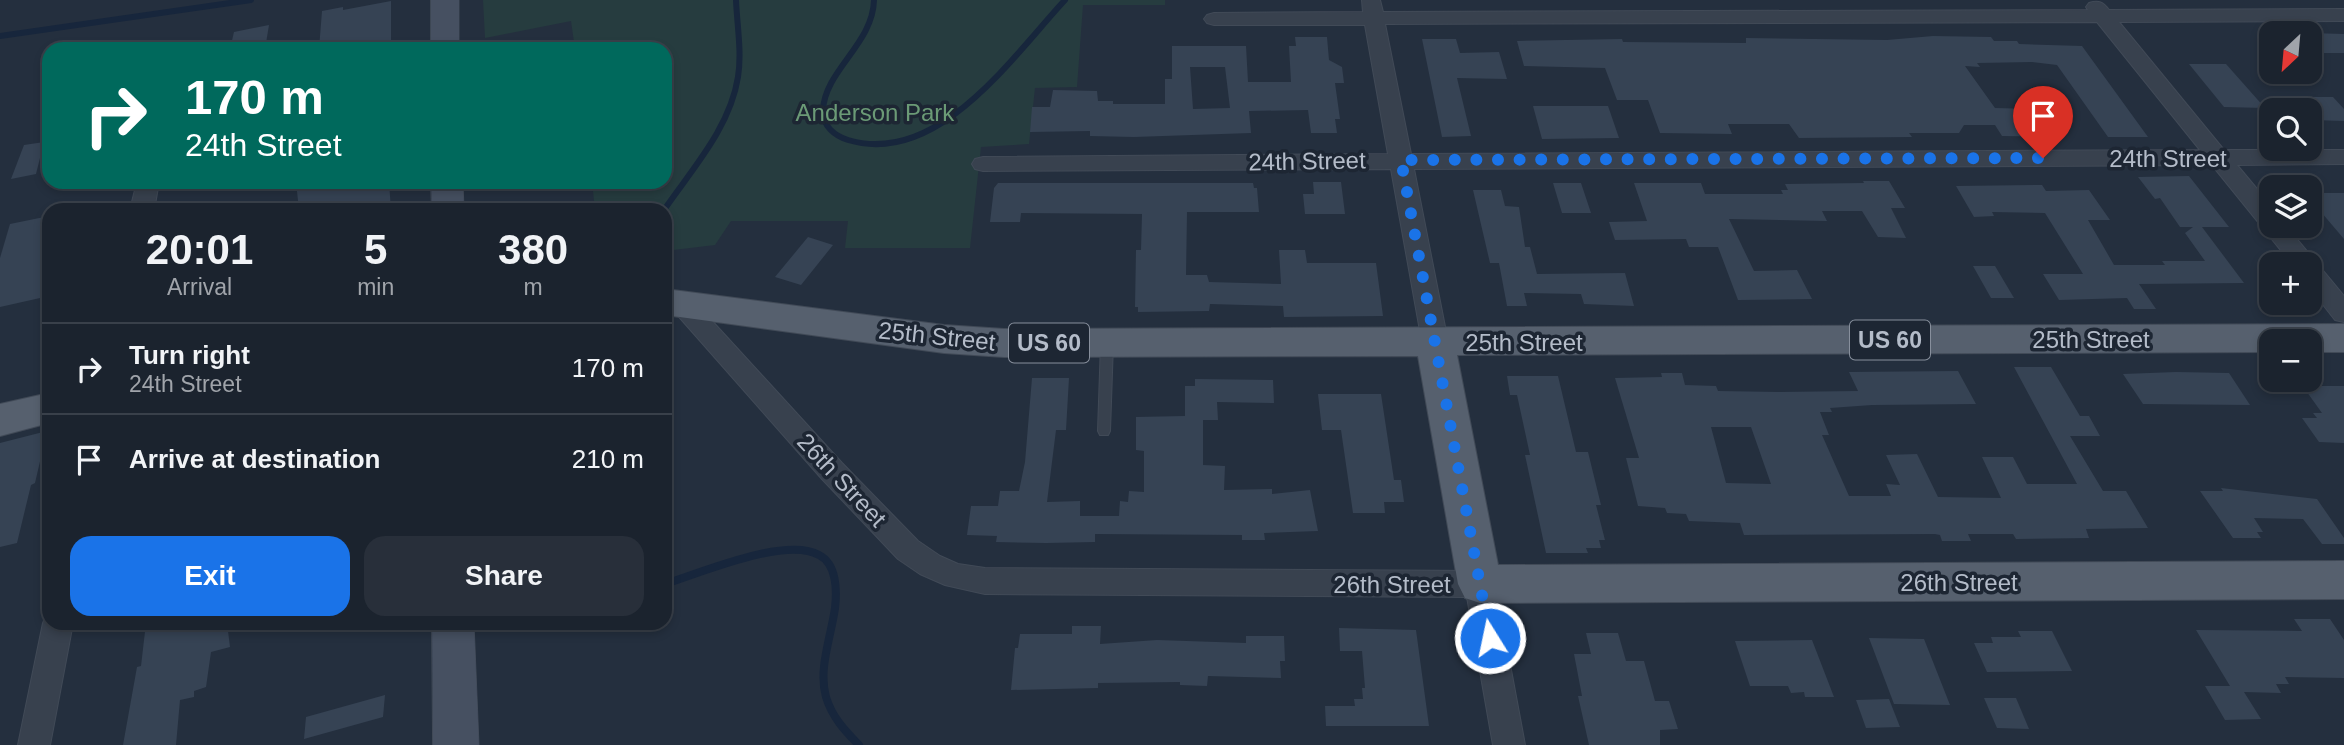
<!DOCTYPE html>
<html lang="en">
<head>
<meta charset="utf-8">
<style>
  body { margin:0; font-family:Arial,sans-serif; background:#282f3a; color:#f1f3f6; height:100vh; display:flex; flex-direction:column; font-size:26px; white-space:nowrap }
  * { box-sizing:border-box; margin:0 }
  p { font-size:23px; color:#a0a4aa }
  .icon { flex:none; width:38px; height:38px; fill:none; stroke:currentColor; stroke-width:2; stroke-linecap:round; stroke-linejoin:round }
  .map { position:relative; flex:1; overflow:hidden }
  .details { position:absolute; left:42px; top:203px; width:630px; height:427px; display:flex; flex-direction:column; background:#1b232e; border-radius:21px; box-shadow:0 4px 10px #0003,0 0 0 2px #39404a }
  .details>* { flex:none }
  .hud { position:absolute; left:42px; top:42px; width:630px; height:147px; border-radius:21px; box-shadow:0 4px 10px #0003,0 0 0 2px #39404a; background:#00695c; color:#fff; overflow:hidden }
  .needle { width:46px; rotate:206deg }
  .buttons { position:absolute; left:2259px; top:21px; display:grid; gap:14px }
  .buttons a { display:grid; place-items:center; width:63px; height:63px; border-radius:14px; background:#1b232e; box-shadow:0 4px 10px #0003,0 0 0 2px #39404a; font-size:35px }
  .pin { position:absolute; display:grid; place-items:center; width:60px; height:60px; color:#fff; margin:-72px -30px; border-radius:50% 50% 50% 0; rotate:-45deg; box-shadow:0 0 7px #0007 }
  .pin .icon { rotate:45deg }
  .me { position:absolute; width:77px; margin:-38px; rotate:350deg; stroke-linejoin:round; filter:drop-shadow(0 0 5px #0008) }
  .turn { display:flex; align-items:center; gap:24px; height:147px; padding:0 28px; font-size:32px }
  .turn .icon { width:91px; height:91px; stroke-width:2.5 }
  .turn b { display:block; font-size:49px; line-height:60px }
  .eta { display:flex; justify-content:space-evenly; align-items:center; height:119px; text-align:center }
  .eta b { font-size:42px; font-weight:800; line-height:49px }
  .primary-button { display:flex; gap:14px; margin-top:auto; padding:14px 28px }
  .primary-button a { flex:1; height:80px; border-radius:21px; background:#1a73e8; color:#fff; font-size:28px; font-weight:800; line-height:80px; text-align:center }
  .primary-button a+a { background:#282f3a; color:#f1f3f6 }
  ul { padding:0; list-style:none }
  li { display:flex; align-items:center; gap:21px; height:91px; padding:0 28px; border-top:2px solid #39404a }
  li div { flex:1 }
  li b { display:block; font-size:26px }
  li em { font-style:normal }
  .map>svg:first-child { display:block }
  .green { fill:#263c3f }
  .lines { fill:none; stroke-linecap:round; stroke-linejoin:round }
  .stream-far1 { stroke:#17263c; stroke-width:6 }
  .stream { stroke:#17263c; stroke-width:8 }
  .building { fill:#364354; fill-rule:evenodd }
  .lane-casing { stroke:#414a57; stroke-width:2 }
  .street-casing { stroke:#414a57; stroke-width:2 }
  .secondary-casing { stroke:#414a57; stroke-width:1 }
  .primary-casing { stroke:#414a57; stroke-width:2 }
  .lane { fill:#38414e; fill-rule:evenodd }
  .street { fill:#38414e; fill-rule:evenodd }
  .secondary { fill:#465061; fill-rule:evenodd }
  .primary { fill:#56606e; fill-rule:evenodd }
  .route { stroke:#1a73e8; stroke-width:12; stroke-dasharray:0 21.6 }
  .labels { text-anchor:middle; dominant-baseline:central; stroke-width:7; stroke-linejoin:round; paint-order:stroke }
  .shield { fill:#1d2633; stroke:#878f9c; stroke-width:2 }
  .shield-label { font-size:23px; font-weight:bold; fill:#b4bcc9 }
  .park-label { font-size:24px; fill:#6b9a76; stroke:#1d2633 }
  .street-label { font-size:24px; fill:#b4bcc9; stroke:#1d2633 }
</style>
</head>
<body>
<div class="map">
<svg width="2344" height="745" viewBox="0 0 2344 745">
  <rect width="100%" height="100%" fill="#242f3e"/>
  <polygon class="green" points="483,0 1165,0 1165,5 1083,5 1077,87 1035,88 1029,144 981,147 970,248 845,248 848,221 731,221 715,245 665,251 665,210 595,210 592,182 665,182 665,49 575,49 571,21 485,38"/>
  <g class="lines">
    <g class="stream-far1">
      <path d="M874,0C873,44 825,70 823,110C822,126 835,136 848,140C938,167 1012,57 1065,0"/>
      <polyline points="0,36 251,0"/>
      <path d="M664,210C692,169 730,128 738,77C742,52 737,25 736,0"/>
    </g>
    <path class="stream" d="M665,584C700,573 786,536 819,555C837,564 837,591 835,608C831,637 818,669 826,697C832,717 845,731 859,745"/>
  </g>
  <g class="building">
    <polygon points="391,1 391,49 319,49 322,11 343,7 343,10"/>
    <polygon points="269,25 265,49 230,49 234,32"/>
    <polygon points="2310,33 2344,34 2344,53 2310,53"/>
    <polygon points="1933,36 1991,37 1994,41 2017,41 2019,44 2082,46 2148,137 2108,137 2057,65 2032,62 1977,63 1980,67 1965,66 1995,108 2038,109 2056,137 2002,136 1995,125 1964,125 1959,133 1909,133 1912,137 1799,138 1789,124 1728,124 1732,134 1660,133 1648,100 1617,100 1605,68 1524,66 1517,41 1622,39 1623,42 1746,43 1746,38 1887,40"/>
    <path d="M1295,37H1327L1329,60L1342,67L1344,83H1335L1340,119H1335L1337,133H1311L1308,110L1249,111L1251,133L1134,137L1090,136V131L1030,132L1032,107H1050L1053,90L1097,91L1098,101H1113V104H1165V79H1172V46H1246L1248,82H1291L1289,46H1296ZM1190,67H1225L1230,108L1193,109Z"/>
    <polygon points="1422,39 1456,39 1460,53 1499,52 1507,79 1457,78 1471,136 1442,137"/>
    <polygon points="2189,64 2226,64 2265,108 2224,107"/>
    <polygon points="2310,97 2333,97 2344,109 2344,121 2310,120"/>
    <polygon points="1533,106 1608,106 1619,138 1542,139"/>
    <polygon points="44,142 36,174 11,179 24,145"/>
    <polygon points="2189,176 2229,227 2202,227 2244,283 2139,284 2156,309 2134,309 2127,298 2059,300 2043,274 2083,274 2045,213 1992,212 1994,216 1974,217 1956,186 2042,185 2046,191 2089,190 2110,220 2088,220 2114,265 2165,265 2162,261 2205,261 2185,233 2193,227 2180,227 2160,198 2155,199 2138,177"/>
    <polygon points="1863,181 1889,181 1905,208 1891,208 1906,238 1878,237 1862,211 1822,211 1827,221 1729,219 1754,271 1797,270 1812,299 1738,300 1718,247 1689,247 1686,239 1615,240 1609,222 1647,221 1634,183 1701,183 1705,194 1783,194 1781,190 1788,190 1785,184 1864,183"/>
    <polygon points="296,182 325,182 324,189 359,182 389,182 391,210 299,210"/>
    <polygon points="1313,182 1341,182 1345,214 1305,214 1303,194 1314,194"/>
    <polygon points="998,183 1253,183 1254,188 1257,188 1259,212 1187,212 1186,275 1207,275 1209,282 1281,284 1279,250 1305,250 1307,263 1376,263 1383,316 1284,317 1283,306 1210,304 1209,311 1138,312 1138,307 1135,307 1136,250 1141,250 1142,214 1021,213 1020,222 990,222 994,188"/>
    <polygon points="1553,183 1581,183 1591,213 1562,213"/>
    <polygon points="1473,190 1501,190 1505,206 1519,207 1525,247 1530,247 1537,274 1625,273 1634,306 1584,304 1581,294 1524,293 1527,306 1507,306 1499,263 1490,263"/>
    <polygon points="2310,193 2344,193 2344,239 2310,199"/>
    <polygon points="49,216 49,296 0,307 0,258 10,224"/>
    <polygon points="808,237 833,245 801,285 775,277"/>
    <polygon points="1973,266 1995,266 2014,298 1991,298"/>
    <path d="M2014,367H2051L2080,416H2089L2100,436H2070L2103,491H2126L2148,528L2086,529L2089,538L2016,539L2013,534H1968L1971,541H1942L1940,535L1935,534L1744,535L1740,523L1689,521L1686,514L1667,513L1665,508L1638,506L1626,458H1639L1615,378L1662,377L1661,373H1682L1685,385L1716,386L1718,391L1779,392L1858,391L1849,372L1958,371L1976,404L1872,405L1830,408L1832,412H1820L1829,435H1822L1849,496H1891L1886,484L1900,485L1886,455L1917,454L1938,497L2001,498L1982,457H2013L2027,484H2077ZM1711,427H1751L1771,484L1726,483Z"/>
    <polygon points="2176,372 2229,373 2250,405 2143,404 2123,374"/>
    <polygon points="1507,376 1558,376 1576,452 1588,452 1601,505 1596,505 1605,540 1599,540 1601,548 1586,548 1588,553 1546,553 1525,455 1530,455 1517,395 1510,395"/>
    <polygon points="1032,378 1069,378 1066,430 1056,430 1047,502 1080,501 1080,516 1119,516 1120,501 1128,502 1129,491 1144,492 1144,451 1136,450 1136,417 1185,416 1185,386 1195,386 1195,379 1273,380 1274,403 1217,402 1218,420 1203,420 1203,465 1225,466 1224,490 1272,489 1272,494 1310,490 1318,531 1264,533 1265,540 1242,540 1242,535 1095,534 1095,542 1046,543 996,542 997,536 967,535 971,506 998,506 1000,491 1019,491 1025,462"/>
    <polygon points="2315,386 2344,386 2344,443 2319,442 2302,418 2317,418 2313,413 2322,413 2304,388 2316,388"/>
    <polygon points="1318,394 1381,394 1394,480 1401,480 1404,502 1384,502 1385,513 1353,513 1341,430 1322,430"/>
    <polygon points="47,431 35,483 31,485 17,543 0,547 0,443"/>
    <polygon points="2221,488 2317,499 2344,538 2344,544 2322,544 2303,519 2254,518 2263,532 2257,532 2261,538 2233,538 2200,491 2223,491"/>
    <polygon points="2294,619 2330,619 2344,640 2344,678 2285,677 2289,684 2276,684 2281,693 2244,692 2261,719 2225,720 2205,686 2230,686 2196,630 2302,631"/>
    <polygon points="146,623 227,623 230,647 211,652 206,687 194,691 194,697 180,700 176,745 123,745 137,667 141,666"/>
    <polygon points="1072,626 1101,626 1100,644 1157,640 1246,643 1246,636 1284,636 1285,661 1280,661 1281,678 1208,676 1207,686 1180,685 1180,682 1098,683 1098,688 1011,690 1015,648 1018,648 1020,634 1072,634"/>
    <polygon points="1339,628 1416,630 1429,726 1326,726 1325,706 1355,706 1354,699 1363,699 1362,688 1365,688 1362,651 1340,651"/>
    <polygon points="2018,631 2052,631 2072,671 1987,672 1974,643 1993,643 1991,637 2021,637"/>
    <polygon points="1586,633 1618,633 1626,661 1644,661 1655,701 1669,701 1678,729 1660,730 1660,745 1589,745 1578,696 1582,696 1574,654 1591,654"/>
    <polygon points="1869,638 1924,639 1950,705 1894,704"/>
    <polygon points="1812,640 1834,697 1805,697 1804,692 1791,693 1788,686 1750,686 1735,641"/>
    <polygon points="385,695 383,717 304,739 306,717"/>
    <polygon points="1984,698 2016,698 2029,729 1997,728"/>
    <polygon points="1889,699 1900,727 1866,728 1856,700"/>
  </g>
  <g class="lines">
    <g class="lane-casing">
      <polygon id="lane" points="1107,338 1113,343 1110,431 1108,435 1100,435 1098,431 1101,343"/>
    </g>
    <g class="street-casing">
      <g id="street">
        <path d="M1362,0H1380L1383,12L2088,10L2086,7L2089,3C2099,0 2103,2 2109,10L2344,9V21L2119,22L2224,150H2344V164L2237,165L2272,207V226H2286L2344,296V322L2335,320L2310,288V264H2292L2212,165L1414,169L1448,342L1444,349L1435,352L1426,349L1422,342L1391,169L983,171L975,169L972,164L975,159L983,157L1388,154L1365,25H1214L1207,23L1204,19L1207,15L1214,13L1363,12ZM2097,22L2200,150L1411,154L1385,24Z"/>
        <polygon points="137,182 159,182 154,210 130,210"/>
        <polygon points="682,295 691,298 842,463 918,541 940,556 958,564 985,568 1480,571 1491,575 1495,584 1525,745 1493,745 1467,597 985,594 945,585 920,574 898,559 822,479 673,310 669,304 673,298"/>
        <polygon points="47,613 49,623 73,623 50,745 18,745 43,623"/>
      </g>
    </g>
    <g class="secondary-casing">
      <g id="secondary">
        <rect x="431" y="0" width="28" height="49"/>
        <polygon points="431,182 463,182 464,210 432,210"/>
        <polygon points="432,623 474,623 479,745 433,745"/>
      </g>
    </g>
    <g class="primary-casing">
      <g id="primary">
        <polygon points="665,289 944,325 1004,329 2344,324 2344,352 2310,352 2310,341 2272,341 2272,352 1457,355 1498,565 2344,561 2344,599 1480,603 1465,598 1458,584 1418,356 1004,357 944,353 665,315"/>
        <polygon points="49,393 49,423 0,436 0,404"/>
      </g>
    </g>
    <use href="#lane" class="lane"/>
    <use href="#street" class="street"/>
    <use href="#secondary" class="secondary"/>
    <use href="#primary" class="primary"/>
  </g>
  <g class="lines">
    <polyline class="route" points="1490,638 1401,160 2043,158"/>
  </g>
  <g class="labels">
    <g class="shield">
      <rect x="1850" y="320.5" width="80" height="39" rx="5"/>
      <rect x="1009" y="323.5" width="80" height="39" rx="5"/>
    </g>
    <g class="shield-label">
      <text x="1890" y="340">US 60</text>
      <text x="1049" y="343">US 60</text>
    </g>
    <g class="park-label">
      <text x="875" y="112">Anderson Park</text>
    </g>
    <g class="street-label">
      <text x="2168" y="158">24th Street</text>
      <text transform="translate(1307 161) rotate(-1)">24th Street</text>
      <text transform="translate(937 336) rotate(6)">25th Street</text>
      <text x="2091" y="339">25th Street</text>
      <text x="1524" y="342">25th Street</text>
      <text transform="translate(842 480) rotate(47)">26th Street</text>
      <text x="1959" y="582">26th Street</text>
      <text x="1392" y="584">26th Street</text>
    </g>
  </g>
</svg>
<div class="buttons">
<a><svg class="needle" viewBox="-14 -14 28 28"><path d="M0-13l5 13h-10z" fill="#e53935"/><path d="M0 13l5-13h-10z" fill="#a0a4aa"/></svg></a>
<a><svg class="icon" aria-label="search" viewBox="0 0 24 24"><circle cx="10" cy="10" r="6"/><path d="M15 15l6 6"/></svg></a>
<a><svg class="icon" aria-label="layers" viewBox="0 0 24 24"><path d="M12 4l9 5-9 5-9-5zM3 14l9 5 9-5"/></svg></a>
<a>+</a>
<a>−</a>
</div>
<div class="pin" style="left:2043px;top:158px;background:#d93025"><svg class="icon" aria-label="arrive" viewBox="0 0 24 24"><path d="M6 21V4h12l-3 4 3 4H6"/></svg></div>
<svg class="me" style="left:1490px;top:638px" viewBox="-20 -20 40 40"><circle r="17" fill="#1a73e8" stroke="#fff" stroke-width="3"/><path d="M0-11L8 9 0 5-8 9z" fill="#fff"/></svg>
<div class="hud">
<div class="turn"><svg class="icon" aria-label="right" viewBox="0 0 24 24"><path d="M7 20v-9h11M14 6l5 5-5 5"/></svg><div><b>170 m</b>24th Street</div></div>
</div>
<section class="details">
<div class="eta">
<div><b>20:01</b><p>Arrival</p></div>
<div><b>5</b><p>min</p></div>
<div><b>380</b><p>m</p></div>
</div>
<ul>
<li><svg class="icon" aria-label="right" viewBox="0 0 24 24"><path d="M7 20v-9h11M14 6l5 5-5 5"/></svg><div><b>Turn right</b><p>24th Street</p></div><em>170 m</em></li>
<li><svg class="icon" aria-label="arrive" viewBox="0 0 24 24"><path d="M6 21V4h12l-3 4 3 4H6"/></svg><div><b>Arrive at destination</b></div><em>210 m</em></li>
</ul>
<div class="primary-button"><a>Exit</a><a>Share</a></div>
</section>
</div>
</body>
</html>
